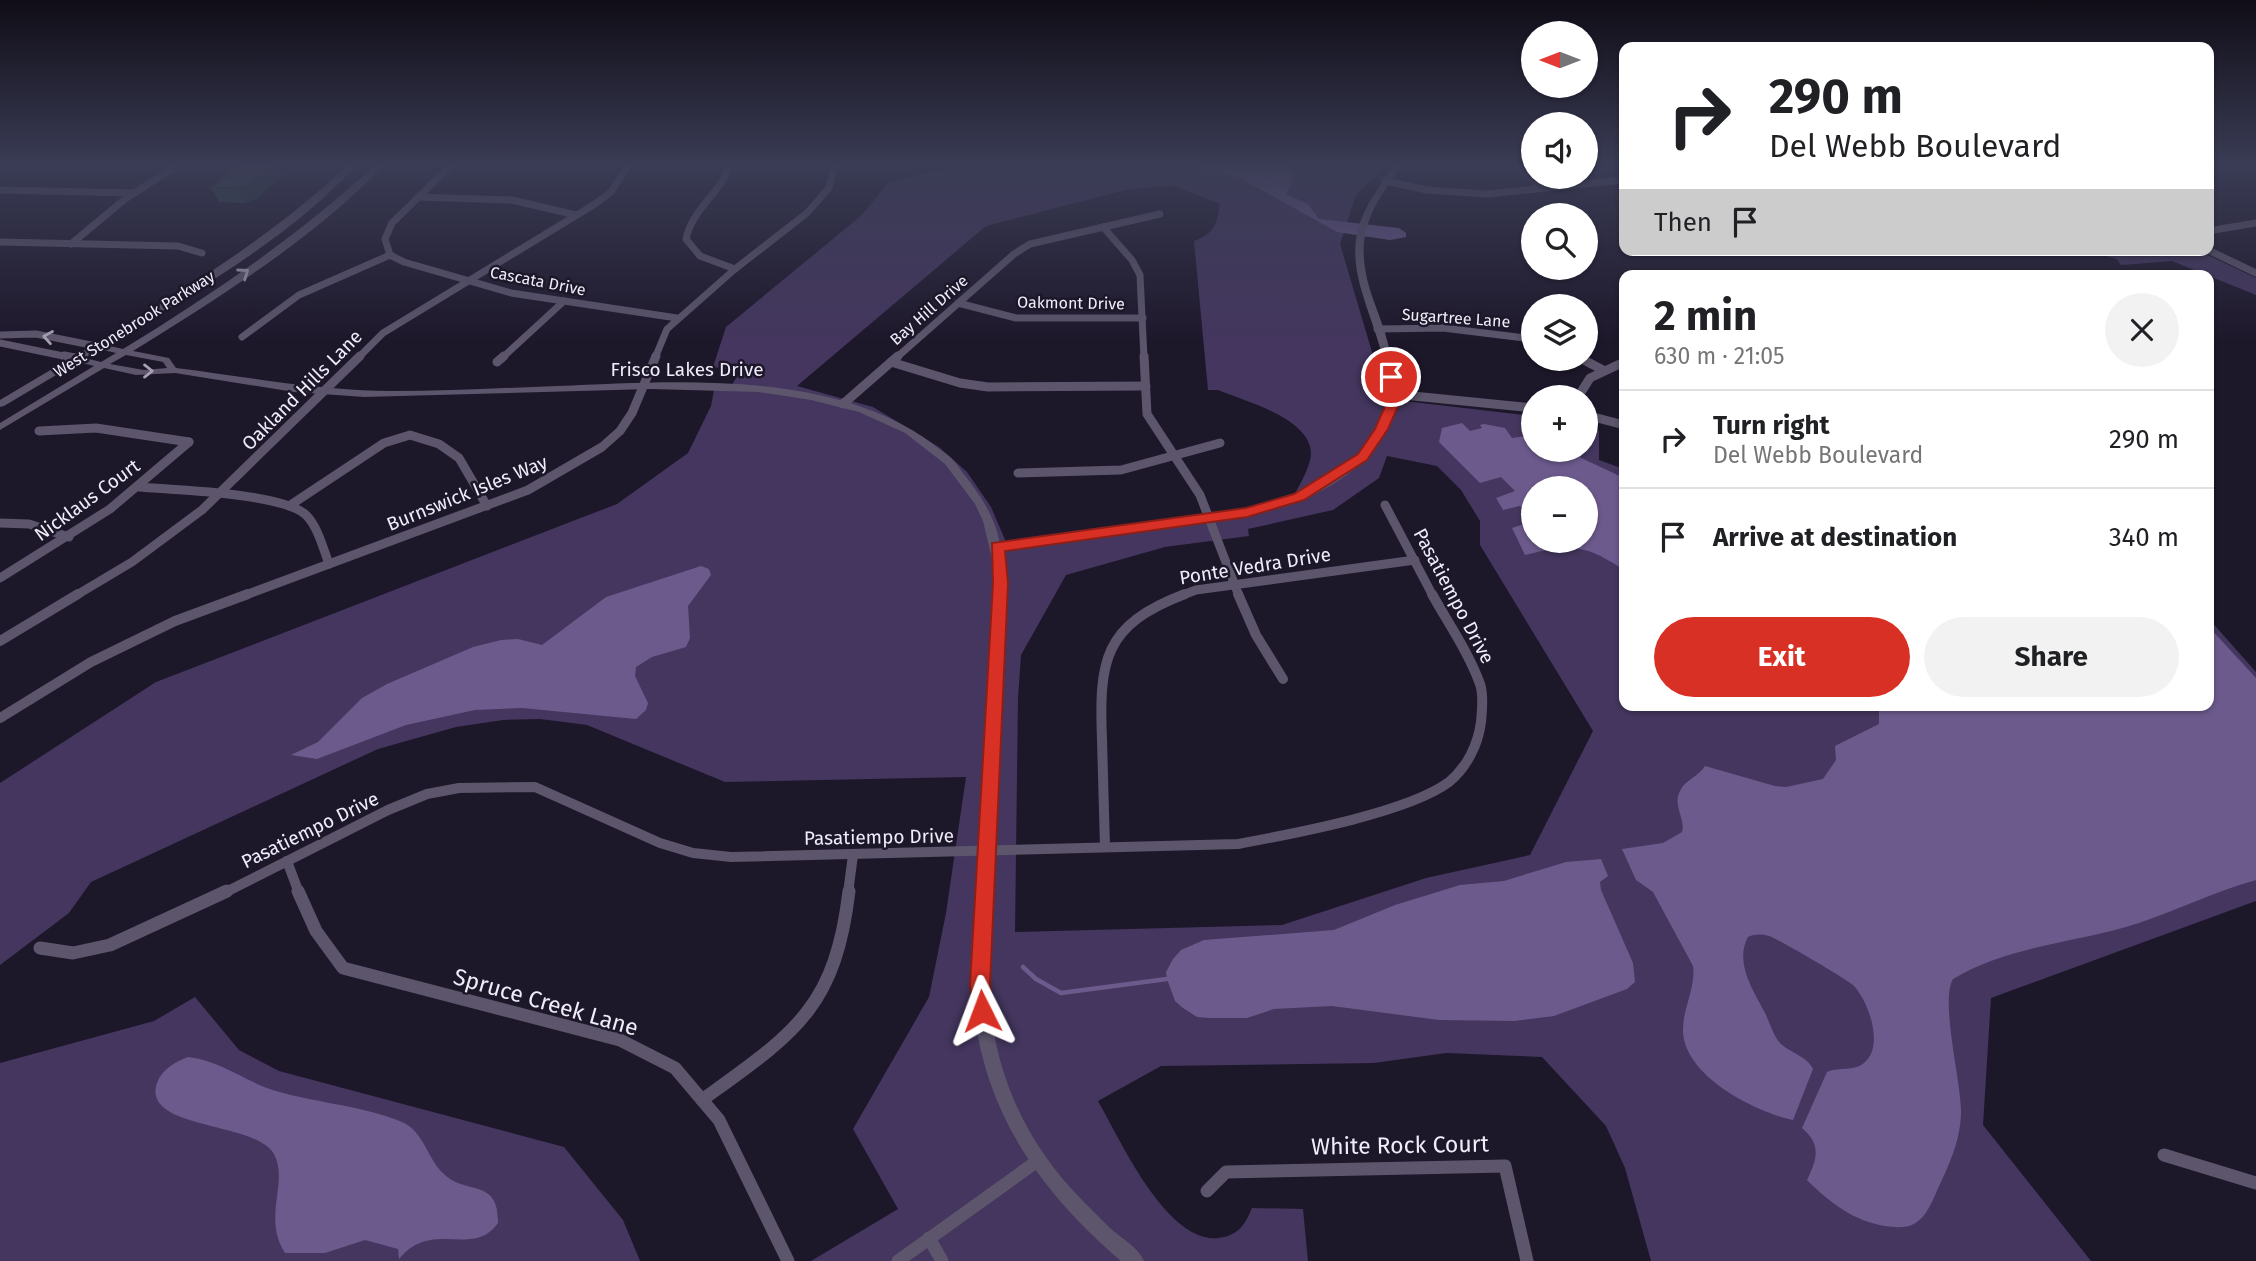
<!DOCTYPE html>
<html lang="en">
<head>
<meta charset="utf-8">
<style>
  body { margin:0; font-family:"Fira Sans",sans-serif; background:#f2f2f2; color:#202124; height:100vh; display:flex; flex-direction:column; font-size:26px; white-space:nowrap }
  * { box-sizing:border-box; margin:0 }
  p { font-size:23px; color:#757577 }
  .icon { flex:none; width:38px; height:38px; fill:none; stroke:currentColor; stroke-width:2; stroke-linecap:round; stroke-linejoin:round }
  .map { position:relative; flex:1; overflow:hidden }
  .drawer { position:absolute; left:1619px; top:270px; width:595px; height:441px; display:flex; flex-direction:column; background:#fff; border-radius:14px; box-shadow:0 2px 5px #0004 }
  .drawer>* { flex:none }
  .guide { position:absolute; left:1619px; top:42px; width:595px; height:214px; border-radius:14px; box-shadow:0 2px 5px #0004; background:#fff; color:#202124; overflow:hidden }
  .needle { width:46px; rotate:270deg }
  .tools { position:absolute; left:1521px; top:21px; display:grid; gap:14px }
  .tools a { display:grid; place-items:center; width:77px; height:77px; border-radius:50%; background:#fff; box-shadow:0 2px 5px #0004; font-size:35px }
  .pin { position:absolute; display:grid; place-items:center; width:60px; height:60px; color:#fff; margin:-30px; border:4px solid #fff; border-radius:50%; box-shadow:0 2px 7px #0007 }
  .me { position:absolute; width:77px; margin:-38px; rotate:357deg; stroke-linejoin:round; filter:drop-shadow(0 0 5px #0008) }
  .turn { display:flex; align-items:center; gap:24px; height:147px; padding:0 35px; font-size:32px }
  .turn .icon { width:91px; height:91px; stroke-width:2.5 }
  .turn b { display:block; font-size:49px; line-height:60px }
  .then { display:flex; align-items:center; height:66px; padding:0 35px; background:#0003; gap:14px; font-size:26px }
  .round { display:grid; place-items:center; flex:none; width:74px; height:74px; border-radius:37px; background:#f2f2f2 }
  .overview { display:flex; align-items:center; justify-content:space-between; height:119px; padding:0 35px }
  h1 { font-size:42px; font-weight:700; line-height:52px }
  .action { display:flex; gap:14px; margin-top:auto; padding:14px 35px }
  .action a { flex:1; height:80px; border-radius:42px; background:#d93025; color:#fff; font-size:28px; font-weight:700; line-height:80px; text-align:center }
  .action a+a { background:#f2f2f2; color:#202124 }
  ul { padding:0; list-style:none }
  li { display:flex; align-items:center; gap:21px; height:98px; padding:0 35px; border-top:2px solid #e0e0e0 }
  li div { flex:1 }
  li b { display:block; font-size:26px }
  li em { font-style:normal }
  .map>svg:first-child { display:block }
  .green { fill:#44365e; fill-rule:evenodd }
  .water { fill:#6c5a8d }
  .lines { fill:none; stroke-linecap:round; stroke-linejoin:round }
  .stream { stroke:#6c5a8d; stroke-width:4.5 }
  .minor-far3 { stroke:#5c556b; stroke-width:7 }
  .minor-far2 { stroke:#5c556b; stroke-width:9 }
  .minor-far1 { stroke:#5c556b; stroke-width:10 }
  .minor { stroke:#5c556b; stroke-width:13 }
  .tertiary { fill:#5c556b; fill-rule:evenodd }
  .wall { fill:#2f4841 }
  .shaded-wall { fill:#263b35 }
  .building { fill:#37544c; stroke:#263b35; stroke-width:2 }
  .oneway { stroke:#a6a0b2 }
  .route { fill:#d93025; stroke:#8d1f18; stroke-width:2 }
  .labels { text-anchor:middle; dominant-baseline:central; stroke-width:5; stroke-linejoin:round; paint-order:stroke }
  .far-street-label { font-size:16px; fill:#f0ecfa; stroke:#1d172a }
  .street-label { font-size:19px; fill:#f0ecfa; stroke:#1d172a }
  .near-street-label { font-size:23px; fill:#f0ecfa; stroke:#1d172a }
</style>
</head>
<body>
<div class="map">
<svg width="2256" height="1261" viewBox="0 0 2256 1261">
  <rect width="100%" height="100%" fill="#1d172a"/>
  <g class="green">
    <path d="M962,165H1386L1356,195L1340,244L1372,352L1380,395L1404,401L1533,416V450H1586V428L1599,431V460L1624,469V705H2208L2209,619L2256,672V901L1991,998L1983,1125L2091,1261H1651L1625,1168L1606,1126L1542,1057L1446,1053L1374,1063L1161,1066L1098,1101C1120,1139 1166,1243 1218,1238C1238,1236 1245,1225 1252,1208L1303,1209L1308,1261H811L898,1209L853,1129L929,997L946,913L966,777L725,782L587,725L540,719L503,720L456,727L378,749L91,882L69,913L0,965V783L156,682L617,504L688,453L711,406L714,390H729L740,371L713,367L726,327L862,215L889,182ZM1174,186L1220,204C1217,224 1214,234 1194,241L1208,390H1218C1244,401 1311,418 1311,454C1310,467 1301,482 1295,494L1239,510L1006,542L991,507L967,472L939,447L873,407L797,386L986,226L1129,189ZM1387,456L1437,466L1461,490L1480,521V545L1593,731L1530,855L1426,878L1282,925L1015,932L1018,698L1021,655L1066,575L1165,547L1249,536L1248,529L1333,510L1379,478ZM1533,488H1586V541H1533Z"/>
    <polygon points="2085,250 2197,250 2256,278 2256,295 2172,261 2121,265 2117,259"/>
    <polygon points="195,997 239,1050 279,1071 564,1147 623,1220 640,1261 0,1261 0,1063 154,1021"/>
  </g>
  <g class="water">
    <polygon points="1287,165 1293,179 1286,194 1308,204 1319,219 1399,228 1406,233 1406,237 1390,240 1337,232 1238,177 1196,166"/>
    <path d="M1462,423L1470,431L1482,428L1480,425L1484,424L1505,428L1512,438L1526,436L1525,433L1533,435V450H1553L1561,459L1577,456L1624,478V570C1585,544 1571,544 1525,555L1512,528L1533,521V541H1586V488H1533V519L1520,506L1503,510L1496,498L1515,491L1501,477L1480,483L1439,442L1442,428Z"/>
    <polygon points="701,566 709,569 711,575 688,606 690,638 686,647 652,657 636,667 635,676 648,703 646,710 636,719 522,708 475,710 406,725 317,759 291,755 318,742 362,698 387,684 473,647 501,640 518,639 542,645 606,597"/>
    <path d="M2209,627L2256,678V880C2216,891 2178,910 2139,923C2078,943 2009,945 1953,979C1940,1001 1961,1081 1961,1111C1961,1141 1948,1167 1936,1193C1927,1213 1920,1229 1895,1227C1859,1225 1832,1205 1807,1180C1817,1159 1822,1145 1802,1128L1827,1072C1840,1066 1856,1073 1867,1060C1883,1042 1868,1000 1853,985C1848,980 1777,938 1769,936C1762,934 1755,934 1748,937C1734,963 1754,991 1765,1013C1770,1023 1773,1035 1780,1043C1790,1053 1807,1056 1813,1069L1793,1120C1755,1112 1682,1075 1683,1029C1683,1008 1696,987 1693,966L1653,892L1636,880L1622,849L1663,843L1682,832C1686,819 1672,805 1680,791C1685,780 1699,776 1705,766L1775,786L1786,787L1823,779L1836,760L1835,746L1879,724V705H2208Z"/>
    <polygon points="1601,859 1608,876 1600,882 1601,890 1633,963 1635,982 1627,989 1554,1016 1515,1021 1439,1020 1332,1006 1274,1009 1247,1018 1209,1018 1197,1017 1183,1008 1175,1001 1167,979 1166,972 1173,959 1181,950 1204,940 1334,930 1395,905 1460,885 1504,881 1566,862"/>
    <path d="M188,1057C217,1060 241,1078 267,1088C310,1103 359,1104 402,1122C425,1132 427,1160 445,1175C467,1195 499,1178 498,1223C473,1259 432,1218 399,1259L398,1249L365,1240L325,1253H285C262,1218 289,1182 274,1154C256,1121 141,1130 157,1083C162,1069 175,1062 188,1057Z"/>
  </g>
  <g class="lines">
    <polyline class="stream" points="1023,967 1036,979 1061,993 1167,979"/>
    <g class="minor-far3">
      <polyline points="451,165 392,223 385,239 390,255 404,262 511,293 677,318"/>
      <path d="M730,165C720,194 692,209 686,239L700,256L735,269"/>
      <polyline points="1518,165 1541,188"/>
      <polyline points="1385,181 1427,190 1488,194 1624,180"/>
      <polyline points="0,190 135,193"/>
      <polyline points="418,197 512,200 576,215"/>
      <polyline points="1103,227 1132,260 1140,275 1144,358"/>
      <polyline points="2208,231 2256,223"/>
      <polyline points="0,242 178,246 202,253"/>
      <polyline points="71,244 125,199 178,165"/>
      <polyline points="2208,250 2256,273"/>
      <polyline points="958,303 1016,318 1143,318"/>
      <polyline points="1377,329 1443,328 1533,339"/>
      <polyline points="0,335 36,334 96,346"/>
      <polyline points="242,337 299,295 390,255"/>
      <polyline points="0,343 73,358"/>
      <polyline points="358,358 383,333 595,204 611,192 628,165"/>
      <polyline points="502,358 564,301"/>
      <polyline points="655,358 667,329 735,269 807,213 829,188 835,165"/>
      <polyline points="896,358 1014,254 1030,244 1160,214"/>
    </g>
    <g class="minor-far2">
      <polyline points="64,356 75,358"/>
      <polyline points="1144,356 1147,414 1200,495 1239,596"/>
      <polyline points="1582,359 1603,370"/>
      <polyline points="497,362 504,356"/>
      <polyline points="891,362 960,383 988,387 1146,386"/>
      <polyline points="1393,394 1533,408"/>
      <polyline points="1578,397 1590,378 1624,362"/>
      <polyline points="843,404 898,356"/>
      <polyline points="1586,415 1624,425"/>
      <polyline points="39,431 96,428 189,442"/>
      <polyline points="1018,473 1121,470 1220,443"/>
      <path d="M139,487C173,490 283,493 306,515C318,527 323,548 329,564"/>
      <polyline points="1385,505 1433,596"/>
      <polyline points="289,506 384,443 410,435 439,444 459,458 487,506"/>
      <polyline points="0,523 29,524 69,537"/>
      <polyline points="0,578 110,509 189,442"/>
      <polyline points="75,596 132,562 202,510 360,356"/>
      <polyline points="243,596 528,490 602,447 620,431 632,413 656,356"/>
      <polyline points="1180,596 1196,590 1415,560"/>
    </g>
    <g class="minor-far1">
      <polyline points="1238,594 1256,635 1283,679"/>
      <polyline points="0,641 78,594"/>
      <polyline points="0,718 91,662 175,621 248,594"/>
      <path d="M1105,847C1104,811 1103,776 1102,740C1099,661 1103,625 1185,594"/>
      <polyline points="287,861 299,893"/>
      <path d="M224,893L388,810L427,794L459,788L535,787L660,843L693,853L731,857L1238,844C1291,834 1407,813 1449,782C1467,767 1478,745 1481,722C1482,711 1484,695 1480,684C1469,653 1448,623 1432,594"/>
      <polyline points="848,893 853,855"/>
    </g>
    <g class="minor">
      <polyline points="298,891 316,931 343,968 620,1040 675,1068 719,1120 788,1261"/>
      <polyline points="40,948 73,953 110,945 227,891"/>
      <path d="M702,1100C793,1034 835,1010 849,891"/>
      <polyline points="2164,1155 2256,1183"/>
      <polyline points="1207,1191 1226,1172 1505,1166 1527,1261"/>
      <polyline points="929,1238 942,1261"/>
      <polyline points="898,1261 1036,1162"/>
    </g>
    <path class="tertiary" d="M348,165H357C287,240 193,293 106,345L123,349C213,294 298,236 375,165H384C315,238 218,298 133,351L169,358L176,368C249,377 319,391 393,391C447,391 502,388 557,386C676,381 833,369 933,444C940,450 948,454 954,461C959,467 964,475 970,482C984,501 995,519 1000,543C1053,535 1106,529 1158,521C1226,512 1300,508 1352,459C1369,443 1383,424 1386,400C1389,383 1384,364 1380,348C1375,329 1367,311 1362,292C1345,236 1362,210 1394,165H1402C1370,210 1353,236 1371,293C1377,311 1385,329 1389,348C1393,365 1399,383 1396,401C1393,419 1385,434 1374,448C1324,512 1234,518 1160,528C1107,536 1055,543 1002,550L1005,579V619L988,957C986,1051 1016,1134 1083,1201C1092,1210 1101,1219 1110,1228C1121,1238 1138,1247 1144,1261H1121C1031,1184 972,1094 972,972L993,619L992,559L983,521L975,504L945,464L905,433L859,412L811,400L758,392L651,389L364,397L294,392L175,373L136,375L104,368L0,430V423L94,366L78,362L4,406L0,407V400C120,328 244,262 348,165ZM99,349L116,353L101,362L85,358ZM126,355L163,362L167,368L144,370L110,364Z"/>
  </g>
  <polygon class="wall" points="238,165 277,165 282,176 256,199 244,203 219,202 211,188"/>
  <polygon class="shaded-wall" points="272,165 277,165 282,176 256,199 244,203 237,188"/>
  <polygon class="building" points="238,165 272,165 249,185 237,188 211,188"/>
  <defs><path id="oneway-chevron" d="M-2-3.5L2.5 0L-2 3.5" fill="none" stroke-width="1.6" stroke-linecap="round" stroke-linejoin="round" transform="scale(1.75)"/></defs>
  <g class="oneway">
    <use href="#oneway-chevron" transform="translate(244 273) rotate(-35)"/>
    <use href="#oneway-chevron" transform="translate(48 337) rotate(-170)"/>
    <use href="#oneway-chevron" transform="translate(148 371)"/>
  </g>
  <linearGradient id="sky" x2="0" y2="1"><stop stop-color="#100d17"/><stop offset="0.48" stop-color="#3a3c55"/><stop offset="1" stop-color="#3a3c55" stop-opacity="0"/></linearGradient>
  <rect width="2256" height="342" fill="url(#sky)"/>
  <polygon class="route" points="1387,374 1397,377 1399,404 1388,429 1367,460 1304,500 1247,517 1005,551 1008,583 990,985 993,1011 990,1017 982,1020 975,1017 970,985 993,583 992,543 1246,508 1294,494 1358,454 1375,429 1386,404"/>
  <g class="labels">
    <g class="far-street-label">
      <text transform="translate(538 281) rotate(11)">Cascata Drive</text>
      <text transform="translate(1071 303) rotate(1)">Oakmont Drive</text>
      <text transform="translate(929 310) rotate(-41)">Bay Hill Drive</text>
      <text transform="translate(1456 318) rotate(4)">Sugartree Lane</text>
      <text transform="translate(134 324) rotate(-32)">West Stonebrook Parkway</text>
    </g>
    <g class="street-label">
      <text x="687" y="369">Frisco Lakes Drive</text>
      <text transform="translate(302 390) rotate(-45)">Oakland Hills Lane</text>
      <text transform="translate(467 493) rotate(-22)">Burnswick Isles Way</text>
      <text transform="translate(87 500) rotate(-36)">Nicklaus Court</text>
      <text transform="translate(1255 566) rotate(-9)">Ponte Vedra Drive</text>
      <text transform="translate(1454 596) rotate(62)">Pasatiempo Drive</text>
      <text transform="translate(310 830) rotate(-26)">Pasatiempo Drive</text>
      <text transform="translate(879 837) rotate(-1)">Pasatiempo Drive</text>
    </g>
    <g class="near-street-label">
      <text transform="translate(546 1002) rotate(16)">Spruce Creek Lane</text>
      <text transform="translate(1400 1145) rotate(-1)">White Rock Court</text>
    </g>
  </g>
</svg>
<div class="tools">
<a><svg class="needle" viewBox="-14 -14 28 28"><path d="M0-13l5 13h-10z" fill="#e53935"/><path d="M0 13l5-13h-10z" fill="#757577"/></svg></a>
<a><svg class="icon" aria-label="sound" viewBox="0 0 24 24"><path d="M4 9h4l5-4v14l-5-4H4zM17 9q2 3 0 6"/></svg></a>
<a><svg class="icon" aria-label="search" viewBox="0 0 24 24"><circle cx="10" cy="10" r="6"/><path d="M15 15l6 6"/></svg></a>
<a><svg class="icon" aria-label="layers" viewBox="0 0 24 24"><path d="M12 4l9 5-9 5-9-5zM3 14l9 5 9-5"/></svg></a>
<a>+</a>
<a>−</a>
</div>
<div class="pin" style="left:1391px;top:377px;background:#d93025"><svg class="icon" aria-label="arrive" viewBox="0 0 24 24"><path d="M6 21V4h12l-3 4 3 4H6"/></svg></div>
<svg class="me" style="left:982px;top:1011px" viewBox="-20 -20 40 40"><path d="M0-17L14 15 0 8-14 15z" fill="#d93025" stroke="#fff" stroke-width="4"/></svg>
<div class="guide">
<div class="turn"><svg class="icon" aria-label="right" viewBox="0 0 24 24"><path d="M7 20v-9h11M14 6l5 5-5 5"/></svg><div><b>290 m</b>Del Webb Boulevard</div></div>
<div class="then">Then<svg class="icon" aria-label="arrive" viewBox="0 0 24 24"><path d="M6 21V4h12l-3 4 3 4H6"/></svg></div>
</div>
<section class="drawer">
<div class="overview"><div><h1>2 min</h1><p>630 m · 21:05</p></div><a class="round"><svg class="icon" aria-label="close" viewBox="0 0 24 24"><path d="M6 6l12 12M18 6L6 18"/></svg></a></div>
<ul>
<li><svg class="icon" aria-label="right" viewBox="0 0 24 24"><path d="M7 20v-9h11M14 6l5 5-5 5"/></svg><div><b>Turn right</b><p>Del Webb Boulevard</p></div><em>290 m</em></li>
<li><svg class="icon" aria-label="arrive" viewBox="0 0 24 24"><path d="M6 21V4h12l-3 4 3 4H6"/></svg><div><b>Arrive at destination</b></div><em>340 m</em></li>
</ul>
<div class="action"><a>Exit</a><a>Share</a></div>
</section>
</div>
</body>
</html>
